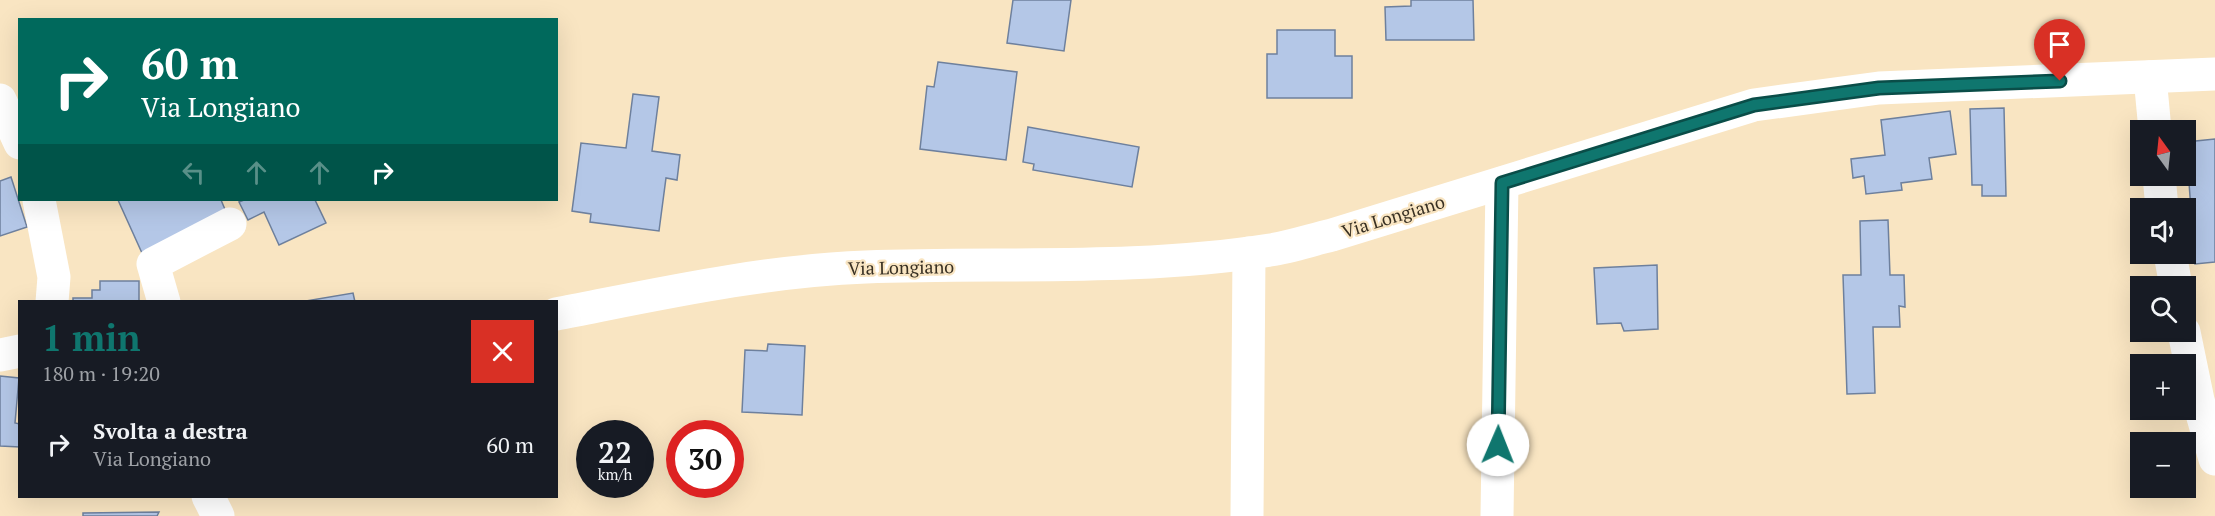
<!DOCTYPE html>
<html lang="it">
<head>
<meta charset="utf-8">
<style>
  body { margin:0; font-family:"PT Serif",serif; background:#242831; color:#f1f3f6; height:100vh; display:flex; flex-direction:column; font-size:22px; white-space:nowrap }
  * { box-sizing:border-box; margin:0 }
  p { font-size:20px; color:#9ea1a6 }
  .icon { flex:none; width:33px; height:33px; fill:none; stroke:currentColor; stroke-width:2; stroke-linecap:round; stroke-linejoin:round }
  .map { position:relative; flex:1; overflow:hidden }
  .drawer { position:absolute; left:18px; top:300px; width:540px; height:198px; display:flex; flex-direction:column; background:#171b24; border-radius:0px; box-shadow:0 6px 24px #0002 }
  .drawer>* { flex:none }
  .top-card { position:absolute; left:18px; top:18px; width:540px; height:183px; border-radius:0px; box-shadow:0 6px 24px #0002; background:#00695c; color:#fff; overflow:hidden }
  .needle { width:39px; rotate:345deg }
  .tools { position:absolute; left:2130px; top:120px; display:grid; gap:12px }
  .tools a { display:grid; place-items:center; width:66px; height:66px; border-radius:0px; background:#171b24; box-shadow:0 6px 24px #0002; font-size:30px }
  .speed { position:absolute; left:576px; top:420px; display:flex; gap:12px; font-size:30px; font-weight:700; text-align:center }
  .speed>* { display:grid; place-content:center; width:78px; height:78px; border-radius:50%; background:#171b24; box-shadow:0 6px 24px #0002; line-height:1 }
  .speed small { font-size:15px; font-weight:400 }
  .speed .limit { border:9px solid #d22; background:#fff; color:#111 }
  .pin { position:absolute; display:grid; place-items:center; width:51px; height:51px; color:#fff; margin:-62px -26px; border-radius:50% 50% 50% 0; rotate:-45deg; box-shadow:0 0 6px #0007 }
  .pin .icon { rotate:45deg }
  .me { position:absolute; width:66px; margin:-33px; rotate:1deg; stroke-linejoin:round; filter:drop-shadow(0 0 4px #0008) }
  .turn { display:flex; align-items:center; gap:21px; height:126px; padding:0 24px; font-size:27px }
  .turn .icon { width:78px; height:78px; stroke-width:2.5 }
  .turn b { display:block; font-size:42px; line-height:51px }
  .lanes { display:flex; align-items:center; height:57px; padding:0 24px; background:#0003; justify-content:center; gap:30px; direction:ltr }
  .lanes .off { opacity:.35 }
  .round { display:grid; place-items:center; flex:none; width:63px; height:63px; border-radius:0px; background:#242831 }
  .headline { display:flex; align-items:center; justify-content:space-between; height:102px; padding:0 24px }
  h1 { font-size:36px; font-weight:700; line-height:45px; color:#0f766e }
  ul { padding:0; list-style:none }
  li { display:flex; align-items:center; gap:18px; height:84px; padding:0 24px }
  li div { flex:1 }
  li b { display:block; font-size:22px }
  li em { font-style:normal }
  .map>svg:first-child { display:block }
  .building { fill:#b4c7e7; stroke:#6e809d; stroke-width:1.5 }
  .lines { fill:none; stroke-linecap:round; stroke-linejoin:round }
  .minor { stroke:#fff; stroke-width:33 }
  .route-casing { stroke:#0a4d48; stroke-width:15 }
  .route { stroke:#0f766e; stroke-width:10 }
  .labels { text-anchor:middle; dominant-baseline:central; stroke-width:4.5; stroke-linejoin:round; paint-order:stroke }
  .street-label { font-size:18px; fill:#383023; stroke:#f9e5c2 }
</style>
</head>
<body>
<div class="map">
<svg width="2215" height="516" viewBox="0 0 2215 516">
  <rect width="100%" height="100%" fill="#f9e5c2"/>
  <g class="building">
    <polygon points="1013,0 1071,0 1064,51 1007,43"/>
    <polygon points="1411,0 1473,0 1474,40 1386,40 1385,7 1411,6"/>
    <polygon points="1277,30 1335,30 1335,56 1352,56 1352,98 1267,98 1267,54 1277,54"/>
    <polygon points="938,62 1017,72 1006,160 920,149 927,86 934,87"/>
    <polygon points="633,94 659,97 652,151 680,155 677,180 666,178 659,231 590,222 591,214 572,211 581,143 626,148"/>
    <polygon points="2004,108 2006,196 1982,196 1982,185 1972,185 1970,109"/>
    <polygon points="1950,111 1956,154 1929,158 1932,179 1901,183 1902,190 1866,194 1864,176 1853,178 1851,159 1885,155 1881,120"/>
    <polygon points="1028,127 1139,147 1132,187 1033,170 1034,164 1023,162"/>
    <polygon points="2215,139 2215,262 2195,264 2186,142"/>
    <polygon points="11,177 27,227 0,236 0,181"/>
    <polygon points="118,200 221,200 227,214 142,253"/>
    <polygon points="244,200 315,200 326,223 279,245 264,212 248,220 239,202"/>
    <polygon points="1888,220 1890,275 1904,275 1905,307 1899,306 1900,327 1873,327 1875,393 1847,394 1843,275 1861,275 1860,221"/>
    <polygon points="1657,265 1658,329 1624,331 1621,323 1597,324 1594,268"/>
    <polygon points="100,281 139,281 139,302 73,302 73,298 92,298 92,290 100,290"/>
    <polygon points="353,293 355,302 300,302"/>
    <polygon points="768,344 805,346 802,415 742,412 745,350 767,351"/>
    <polygon points="0,376 19,378 15,423 20,424 20,447 0,446"/>
    <polygon points="159,512 157,516 83,516 83,513"/>
  </g>
  <g class="lines">
    <g class="minor">
      <polyline points="2150,77 2155,130"/>
      <polyline points="0,100 20,143"/>
      <polyline points="2159,176 2162,208"/>
      <polyline points="39,200 54,277 52,302"/>
      <polyline points="2170,254 2176,286"/>
      <polyline points="164,302 153,264 230,224"/>
      <path d="M556,314C659,294 761,271 866,267C1000,262 1136,271 1270,250C1290,247 1311,240 1332,235L1754,105L1879,88L2215,74"/>
      <polyline points="2184,332 2198,400 2215,459"/>
      <polyline points="0,355 20,351"/>
      <polyline points="208,496 218,516"/>
      <polyline points="1247,516 1249,253"/>
      <polyline points="1497,516 1502,183"/>
    </g>
  </g>
  <g class="lines">
    <g class="route-casing">
      <polyline id="route" points="1498,445 1502,183 1754,105 1879,88 2060,81"/>
    </g>
    <use href="#route" class="route"/>
  </g>
  <g class="labels">
    <g class="street-label">
      <text transform="translate(1393 216) rotate(-17)">Via Longiano</text>
      <text transform="translate(901 267) rotate(-1)">Via Longiano</text>
    </g>
  </g>
</svg>
<div class="tools">
<a><svg class="needle" viewBox="-14 -14 28 28"><path d="M0-13l5 13h-10z" fill="#e53935"/><path d="M0 13l5-13h-10z" fill="#9ea1a6"/></svg></a>
<a><svg class="icon" aria-label="sound" viewBox="0 0 24 24"><path d="M4 9h4l5-4v14l-5-4H4zM17 9q2 3 0 6"/></svg></a>
<a><svg class="icon" aria-label="search" viewBox="0 0 24 24"><circle cx="10" cy="10" r="6"/><path d="M15 15l6 6"/></svg></a>
<a>+</a>
<a>−</a>
</div>
<div class="speed"><div>22<small>km/h</small></div><div class="limit">30</div></div>
<div class="pin" style="left:2060px;top:81px;background:#d93025"><svg class="icon" aria-label="arrive" viewBox="0 0 24 24"><path d="M6 21V4h12l-3 4 3 4H6"/></svg></div>
<svg class="me" style="left:1498px;top:445px" viewBox="-20 -20 40 40"><circle r="19" fill="#fff"/><path d="M0-13L10 11 0 6-10 11z" fill="#0f766e"/></svg>
<div class="top-card">
<div class="turn"><svg class="icon" aria-label="right" viewBox="0 0 24 24"><path d="M7 20v-9h11M14 6l5 5-5 5"/></svg><div><b>60 m</b>Via Longiano</div></div>
<div class="lanes"><svg class="icon off" aria-label="left" viewBox="0 0 24 24"><path d="M17 20v-9H6M10 6l-5 5 5 5"/></svg><svg class="icon off" aria-label="ahead" viewBox="0 0 24 24"><path d="M12 20V5M6 11l6-6 6 6"/></svg><svg class="icon off" aria-label="ahead" viewBox="0 0 24 24"><path d="M12 20V5M6 11l6-6 6 6"/></svg><svg class="icon" aria-label="right" viewBox="0 0 24 24"><path d="M7 20v-9h11M14 6l5 5-5 5"/></svg></div>
</div>
<section class="drawer">
<div class="headline"><div><h1>1 min</h1><p>180 m · 19:20</p></div><a class="round" style="background:#d93025;color:#fff"><svg class="icon" aria-label="close" viewBox="0 0 24 24"><path d="M6 6l12 12M18 6L6 18"/></svg></a></div>
<ul>
<li><svg class="icon" aria-label="right" viewBox="0 0 24 24"><path d="M7 20v-9h11M14 6l5 5-5 5"/></svg><div><b>Svolta a destra</b><p>Via Longiano</p></div><em>60 m</em></li>
</ul>
</section>
</div>
</body>
</html>
